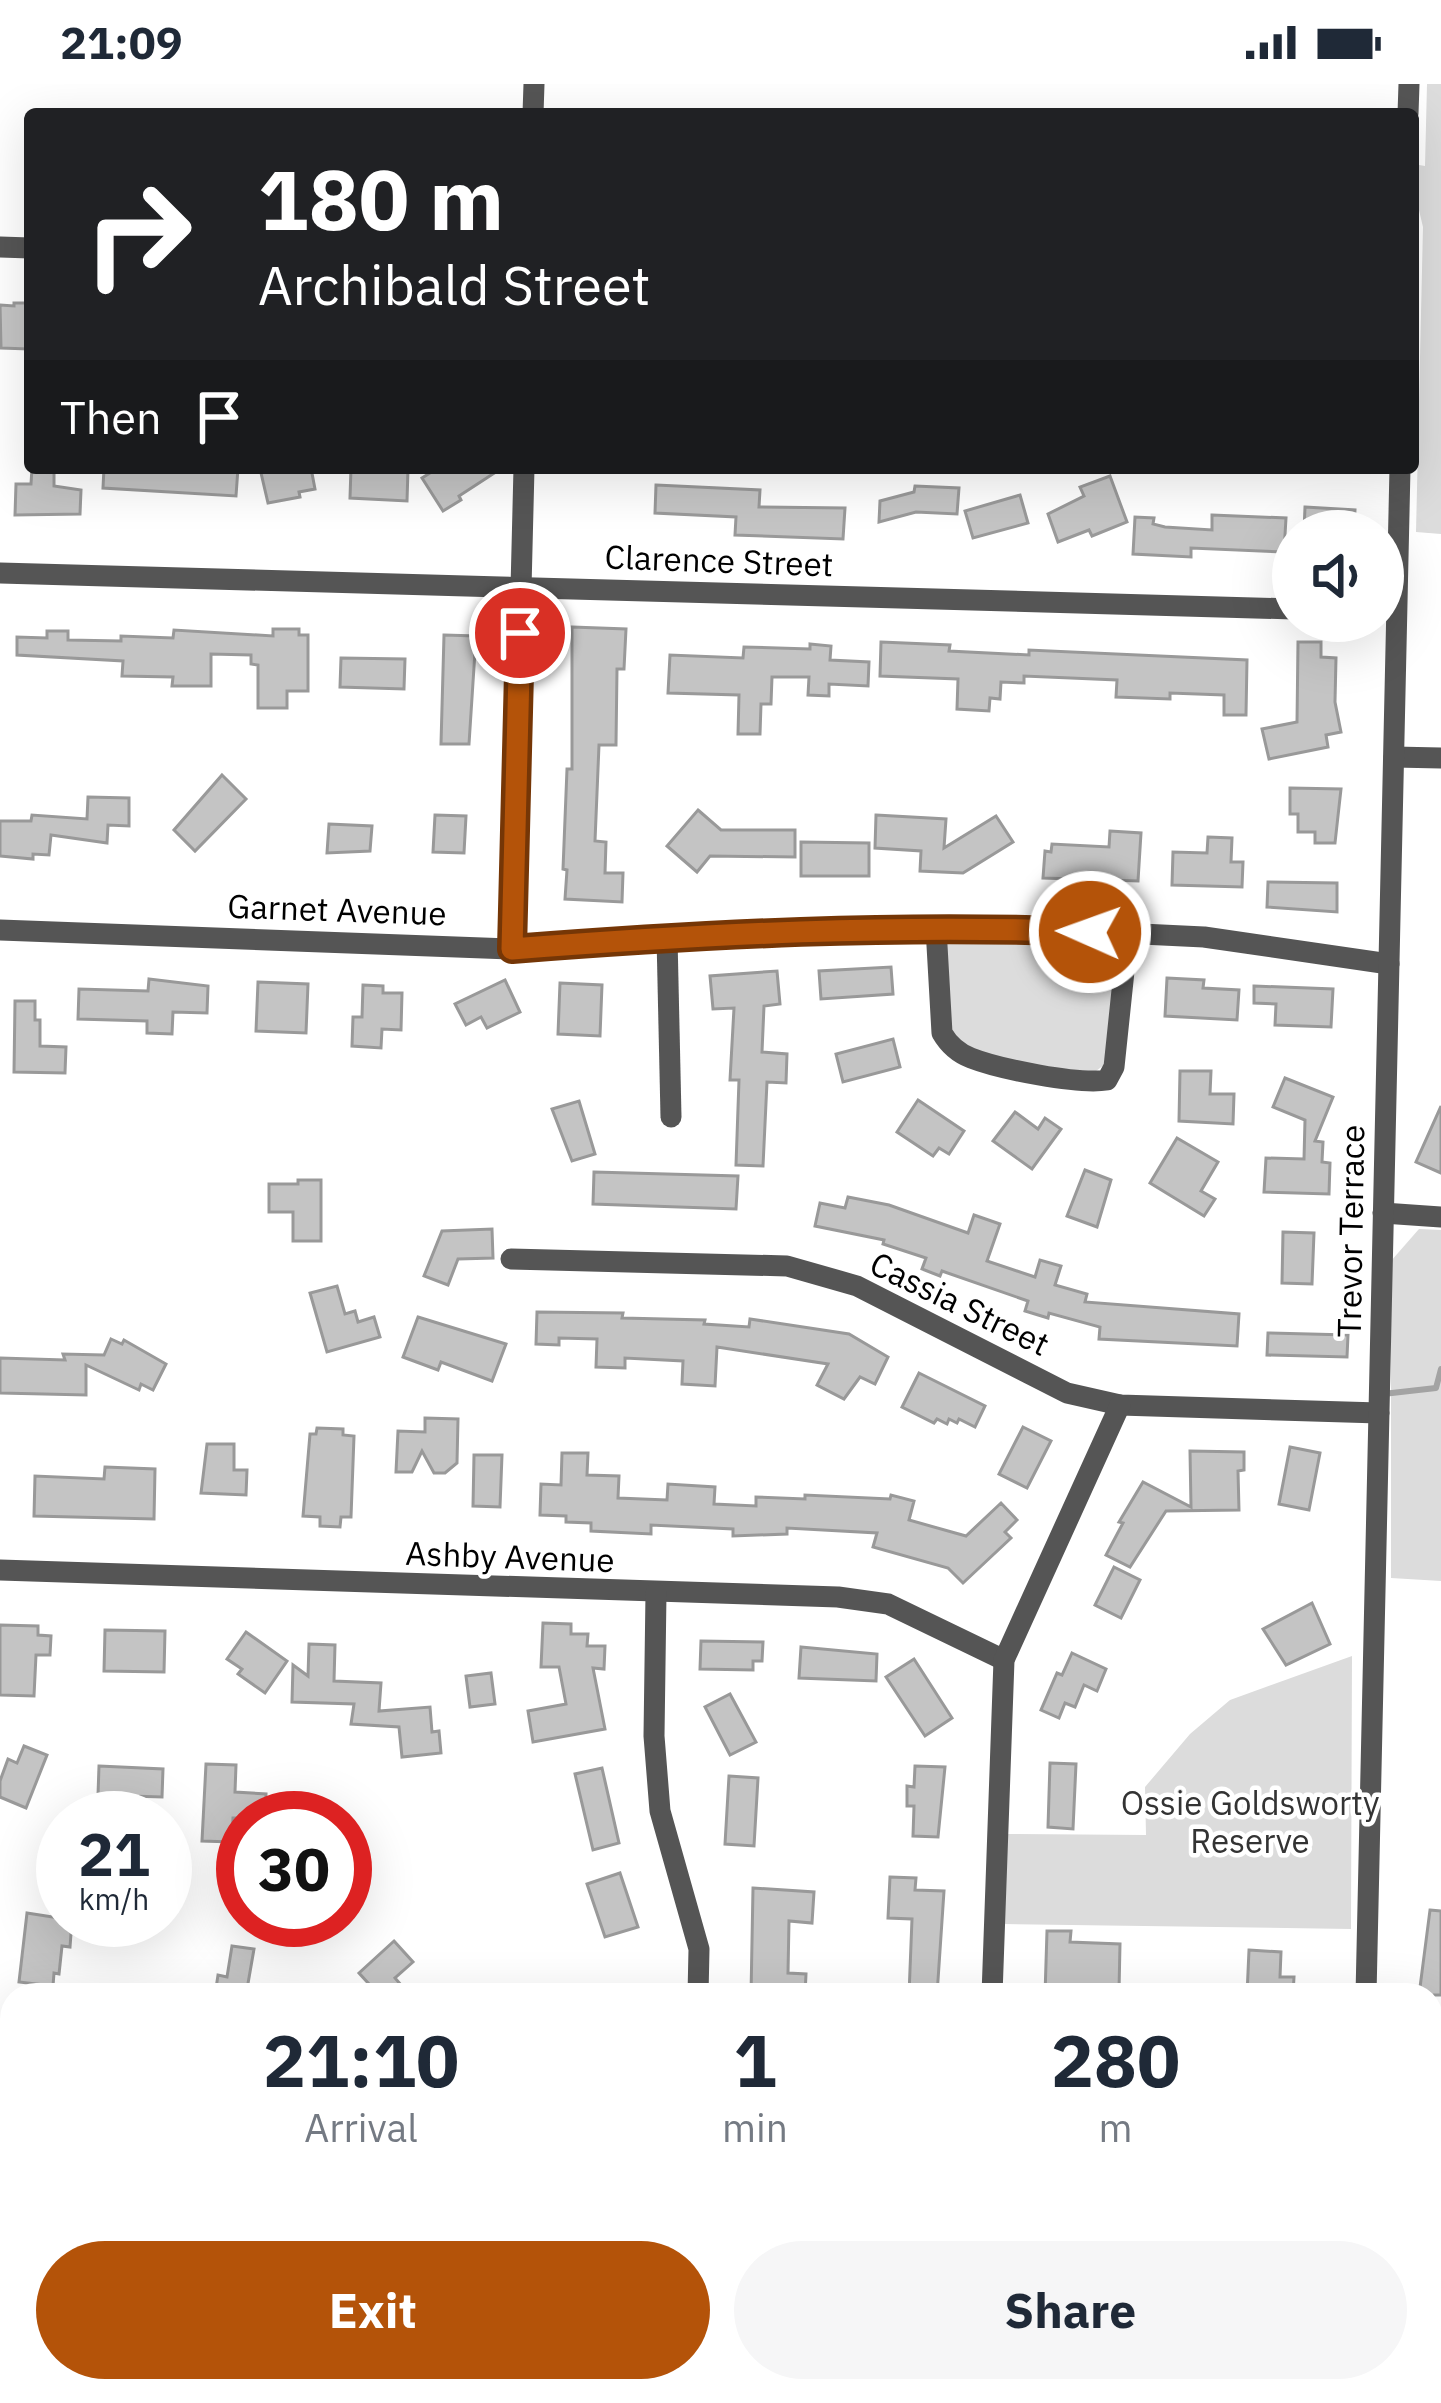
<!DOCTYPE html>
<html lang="en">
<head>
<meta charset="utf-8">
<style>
  body { margin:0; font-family:"IBM Plex Sans",sans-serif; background:#f6f6f7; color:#1f2937; height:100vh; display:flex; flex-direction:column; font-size:45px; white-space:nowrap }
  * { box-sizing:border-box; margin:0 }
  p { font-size:39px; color:#747a83 }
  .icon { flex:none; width:66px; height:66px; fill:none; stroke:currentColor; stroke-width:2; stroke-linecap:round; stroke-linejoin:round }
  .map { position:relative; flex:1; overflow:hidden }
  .side { position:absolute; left:0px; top:1899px; width:1443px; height:420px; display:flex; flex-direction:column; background:#fff; border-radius:36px 36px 0 0; box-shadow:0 12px 48px #0002 }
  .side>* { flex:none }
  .hud { position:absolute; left:24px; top:24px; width:1395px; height:366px; border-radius:12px; box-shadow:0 12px 48px #0002; background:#202124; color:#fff; overflow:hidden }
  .buttons { position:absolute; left:1272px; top:426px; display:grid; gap:24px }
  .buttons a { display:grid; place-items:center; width:132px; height:132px; border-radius:50%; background:#fff; box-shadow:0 12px 48px #0002; font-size:60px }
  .speed { position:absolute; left:36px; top:1707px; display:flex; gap:24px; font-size:60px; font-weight:700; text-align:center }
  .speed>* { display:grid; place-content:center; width:156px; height:156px; border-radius:50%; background:#fff; box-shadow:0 12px 48px #0002; line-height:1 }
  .speed small { font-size:30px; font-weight:400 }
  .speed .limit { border:18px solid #d22; background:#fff; color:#111 }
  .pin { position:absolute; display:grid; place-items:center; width:102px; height:102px; color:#fff; margin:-51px; border:6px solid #fff; border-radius:50%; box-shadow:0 3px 12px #0007 }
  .me { position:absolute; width:132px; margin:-66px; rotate:272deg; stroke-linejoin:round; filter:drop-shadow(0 0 9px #0008) }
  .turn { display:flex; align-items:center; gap:42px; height:252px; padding:0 36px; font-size:54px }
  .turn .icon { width:156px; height:156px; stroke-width:2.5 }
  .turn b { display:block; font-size:84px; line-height:102px }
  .then { display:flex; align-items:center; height:114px; padding:0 36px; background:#0003; gap:24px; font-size:45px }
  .eta { display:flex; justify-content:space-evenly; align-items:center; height:204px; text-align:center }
  .eta b { font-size:72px; font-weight:700; line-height:84px }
  .action { display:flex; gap:24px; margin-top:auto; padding:24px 36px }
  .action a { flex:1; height:138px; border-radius:72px; background:#b45309; color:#fff; font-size:48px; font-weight:700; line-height:138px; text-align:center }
  .action a+a { background:#f6f6f7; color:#1f2937 }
  .status { display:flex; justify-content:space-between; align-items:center; height:84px; padding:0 60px; background:#fff; direction:ltr }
  .status svg { height:33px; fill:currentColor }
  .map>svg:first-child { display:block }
  .green { fill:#dcdcdc }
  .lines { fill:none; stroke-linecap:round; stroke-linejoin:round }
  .stream { stroke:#a3a3a3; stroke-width:6 }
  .building { fill:#c4c4c4; stroke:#999; stroke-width:3 }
  .minor { stroke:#555; stroke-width:21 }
  .rail { stroke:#000; stroke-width:6; stroke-dasharray:18 6 3 6; stroke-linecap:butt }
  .route-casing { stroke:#753606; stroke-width:30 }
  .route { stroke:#b45309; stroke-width:21 }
  .labels { text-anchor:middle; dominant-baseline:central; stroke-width:9; stroke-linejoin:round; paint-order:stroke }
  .street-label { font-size:33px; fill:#000; stroke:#fff }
  .park-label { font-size:33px; fill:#333; stroke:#fff }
</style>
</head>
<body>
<div class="status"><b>21:09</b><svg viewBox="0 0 49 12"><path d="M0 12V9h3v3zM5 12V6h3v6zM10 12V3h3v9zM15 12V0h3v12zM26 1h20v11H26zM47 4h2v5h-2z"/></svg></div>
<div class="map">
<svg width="1441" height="2319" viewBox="0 0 1441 2319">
  <rect width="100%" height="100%" fill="#fff"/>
  <g class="green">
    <polygon points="1427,0 1441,0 1441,450 1416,448 1423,143 1413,101 1413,80 1425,82"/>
    <path d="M943,850L1122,855L1108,978L1088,993C1058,986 958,974 947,945C940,924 944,875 943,850Z"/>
    <polygon points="1419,1145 1441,1146 1441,1497 1391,1494 1391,1177"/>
    <polygon points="1352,1572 1351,1845 1002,1840 1006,1750 1146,1751 1145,1703 1190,1650 1230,1616"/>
  </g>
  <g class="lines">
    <polyline class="stream" points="1383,1310 1436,1304 1441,1285"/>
  </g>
  <g class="building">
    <polygon points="14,219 30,219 28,265 1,264 0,221 14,222"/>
    <polygon points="32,384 54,384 54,402 81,406 80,430 15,431 16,400 31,400"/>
    <polygon points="104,384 238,384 236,412 103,404"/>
    <polygon points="284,384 311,384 315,405 299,408 300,413 268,419 261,389"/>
    <polygon points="351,384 408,385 407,417 350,414"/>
    <polygon points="438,384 502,384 459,412 461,416 443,427 422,394"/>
    <polygon points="1110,392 1127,438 1092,452 1089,446 1058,458 1048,430 1084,412 1080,403"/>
    <polygon points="656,401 760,406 759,423 845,424 843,455 735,451 736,433 655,429"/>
    <polygon points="915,402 959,404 957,430 916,428 879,438 880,417 914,408"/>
    <polygon points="1020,411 1028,439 973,454 965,427"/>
    <polygon points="1305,423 1355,426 1354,447 1304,447"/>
    <polygon points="1212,431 1286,434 1284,468 1191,464 1191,473 1133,470 1135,433 1154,434 1153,440 1165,443 1212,446"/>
    <polygon points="572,543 626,545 624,585 617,585 616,661 599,661 595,757 606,758 605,789 623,789 622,818 565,815 567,786 563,785 567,685 572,685"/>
    <polygon points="273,545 299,545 299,551 308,551 308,607 287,607 287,624 258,624 258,581 251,580 251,571 211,570 211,602 172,602 173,593 122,592 123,577 17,571 17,553 47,554 47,547 68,547 68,556 121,557 121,552 173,554 174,546 273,552"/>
    <polygon points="444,551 476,552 469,660 441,660"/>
    <polygon points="881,558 950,561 949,567 1029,571 1029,566 1247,576 1246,631 1224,631 1224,611 1170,609 1170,615 1116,613 1117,596 1024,592 1024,599 1001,598 1000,615 990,614 989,627 957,625 958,595 880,592"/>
    <polygon points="1298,558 1321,558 1321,573 1336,574 1335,618 1341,648 1326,651 1328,663 1269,675 1262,645 1297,638"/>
    <polygon points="810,560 831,562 830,576 869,578 868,602 829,600 829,612 808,611 809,593 772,593 771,620 761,620 760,650 738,650 739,611 668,609 670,571 743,574 744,563 810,565"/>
    <polygon points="341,574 405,575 404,605 340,603"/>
    <polygon points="222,691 246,715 195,767 174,746"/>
    <polygon points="1290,704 1341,705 1335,759 1315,759 1315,748 1298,748 1298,730 1290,730"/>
    <polygon points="88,713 129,714 129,742 108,741 107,759 51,751 49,771 33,770 33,775 0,772 0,737 31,737 32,731 87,735"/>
    <polygon points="698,726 721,746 795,746 795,773 710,772 697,788 667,762"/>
    <polygon points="435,731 466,732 464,769 433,768"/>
    <polygon points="876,731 946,735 944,764 996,732 1013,758 963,789 920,787 921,767 875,764"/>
    <polygon points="329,740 372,742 370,767 327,769"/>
    <polygon points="1110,747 1141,749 1138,797 1043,794 1045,767 1051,768 1052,760 1109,763"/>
    <polygon points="1208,753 1232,754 1231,778 1243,778 1242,803 1172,801 1173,768 1207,769"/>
    <polygon points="801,758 869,759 869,792 801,792"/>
    <polygon points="1268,798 1337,799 1337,828 1267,823"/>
    <polygon points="891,883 893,910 821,915 819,887"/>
    <polygon points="777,887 780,920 764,922 762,968 787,970 786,999 767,998 763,1082 736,1081 739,996 730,996 734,924 713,925 710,892"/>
    <polygon points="1167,894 1204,896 1203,904 1239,906 1237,936 1165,932"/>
    <polygon points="149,895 208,902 207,929 173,928 172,950 147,949 147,937 78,935 79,905 148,907"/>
    <polygon points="505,896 520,928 487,944 481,933 466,941 455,920"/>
    <polygon points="258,898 308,900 306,949 256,947"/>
    <polygon points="560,899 602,901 600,952 558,950"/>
    <polygon points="363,901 383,902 383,909 402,909 401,946 382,945 381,964 352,962 353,933 362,933"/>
    <polygon points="1254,902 1333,905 1331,943 1275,941 1276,920 1254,919"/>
    <polygon points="15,917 35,917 35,936 40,936 40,962 66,963 65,989 14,988"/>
    <polygon points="893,955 900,983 843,998 836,970"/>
    <polygon points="1180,987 1211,987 1210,1010 1234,1010 1233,1040 1179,1037"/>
    <polygon points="1285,994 1333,1013 1315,1057 1323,1058 1322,1078 1330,1079 1329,1110 1264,1108 1266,1074 1304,1075 1305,1036 1273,1023"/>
    <polygon points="918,1016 964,1047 949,1070 939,1064 933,1072 897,1048"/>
    <polygon points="579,1017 595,1070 572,1077 552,1025"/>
    <polygon points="1441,1022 1441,1089 1416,1078"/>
    <polygon points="1015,1028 1038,1045 1045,1034 1061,1045 1032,1085 993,1057"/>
    <polygon points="1177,1054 1218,1078 1201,1107 1215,1115 1204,1132 1150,1099"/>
    <polygon points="1085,1086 1111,1096 1097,1143 1067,1132"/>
    <polygon points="594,1088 738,1092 736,1125 593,1120"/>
    <polygon points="298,1096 321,1096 321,1157 293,1157 293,1128 269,1128 269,1100 298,1100"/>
    <polygon points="848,1113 889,1121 968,1149 974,1131 1000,1140 987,1177 1035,1193 1040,1176 1061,1182 1055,1201 1087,1210 1085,1218 1239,1230 1237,1262 1099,1255 1100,1243 1049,1229 1048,1234 1025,1227 1028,1217 942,1187 940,1192 922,1185 926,1174 883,1160 884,1156 815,1142 820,1119 845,1124"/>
    <polygon points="492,1145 493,1174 458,1175 448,1201 424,1192 442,1147"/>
    <polygon points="1283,1148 1314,1149 1312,1200 1282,1199"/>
    <polygon points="337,1202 345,1230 355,1227 358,1238 374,1233 380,1253 327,1268 310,1209"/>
    <polygon points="537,1228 623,1229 622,1234 705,1236 704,1240 749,1243 750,1235 849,1250 888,1273 875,1300 860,1293 844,1315 817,1301 828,1280 717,1263 715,1302 682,1300 683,1277 625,1274 625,1284 596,1283 597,1255 559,1254 559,1261 536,1260"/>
    <polygon points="418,1233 506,1260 492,1297 441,1278 438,1286 403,1273"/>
    <polygon points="1268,1249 1348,1251 1347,1273 1267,1271"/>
    <polygon points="111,1255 122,1260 124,1256 166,1280 153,1306 141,1300 139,1306 86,1281 86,1311 0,1309 0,1274 65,1276 63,1270 104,1271"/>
    <polygon points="919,1289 985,1322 975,1343 959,1335 957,1339 949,1335 947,1340 937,1335 934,1339 902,1323"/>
    <polygon points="425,1334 458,1335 457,1379 445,1389 434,1389 422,1367 412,1388 396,1388 398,1347 425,1348"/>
    <polygon points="1023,1343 1051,1357 1027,1404 999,1390"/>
    <polygon points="317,1344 343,1345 343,1351 354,1352 351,1433 341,1433 340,1443 320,1442 320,1433 303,1432 310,1350 316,1350"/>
    <polygon points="207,1360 234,1360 234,1386 247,1386 246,1411 201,1409"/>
    <polygon points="1290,1363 1320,1369 1309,1426 1279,1420"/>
    <polygon points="1190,1367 1244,1368 1244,1386 1238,1387 1239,1426 1166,1427 1130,1483 1106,1471 1123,1439 1119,1438 1143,1398 1191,1423"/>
    <polygon points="562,1369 588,1369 587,1391 619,1392 618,1414 667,1416 668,1400 715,1403 714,1420 756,1422 756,1413 805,1415 805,1411 890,1415 891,1411 914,1417 909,1436 966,1452 1001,1419 1017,1436 1005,1448 1011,1454 963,1499 948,1484 873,1463 877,1449 787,1444 787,1450 733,1452 733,1445 651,1441 651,1450 591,1447 591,1439 566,1438 566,1432 540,1431 541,1400 561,1401"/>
    <polygon points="474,1371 502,1371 500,1423 473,1422"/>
    <polygon points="105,1383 155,1385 154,1435 34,1432 35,1392 104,1395"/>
    <polygon points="1114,1483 1140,1496 1121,1534 1095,1521"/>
    <polygon points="1312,1519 1330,1560 1286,1581 1263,1545"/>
    <polygon points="543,1539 571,1540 571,1550 588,1550 587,1562 605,1562 604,1585 593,1584 605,1645 533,1658 528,1627 566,1620 559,1583 541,1583"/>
    <polygon points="0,1541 38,1542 38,1551 51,1552 50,1571 36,1571 34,1612 0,1611"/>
    <polygon points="105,1546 165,1547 164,1588 104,1587"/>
    <polygon points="246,1548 287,1577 265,1609 238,1590 242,1585 227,1575"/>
    <polygon points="701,1557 763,1558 762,1577 753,1577 753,1586 700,1585"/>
    <polygon points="309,1560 335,1561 334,1597 381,1599 379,1627 430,1623 432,1648 439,1647 441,1669 402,1673 399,1643 351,1640 354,1620 292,1618 293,1581 308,1592"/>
    <polygon points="801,1563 877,1570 876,1597 799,1594"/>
    <polygon points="1072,1569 1106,1585 1097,1607 1084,1601 1075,1623 1065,1619 1059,1634 1041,1626 1057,1589 1062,1591"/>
    <polygon points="914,1575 952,1634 925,1652 886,1593"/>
    <polygon points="491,1589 495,1620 470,1623 466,1592"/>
    <polygon points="730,1610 756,1658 730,1671 705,1623"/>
    <polygon points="24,1662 47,1671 26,1724 0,1713 0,1697 8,1675 17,1679"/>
    <polygon points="1050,1679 1076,1680 1073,1745 1048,1743"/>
    <polygon points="206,1680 236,1681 235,1708 266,1710 265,1734 233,1734 232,1758 202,1757"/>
    <polygon points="99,1682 163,1685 162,1713 98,1711"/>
    <polygon points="915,1682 945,1683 938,1753 913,1752 914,1722 907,1722 907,1702 914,1703"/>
    <polygon points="602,1684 619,1759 593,1766 575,1690"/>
    <polygon points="729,1692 758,1694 754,1762 725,1760"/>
    <polygon points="620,1789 638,1843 605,1853 587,1800"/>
    <polygon points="890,1793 916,1794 915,1806 944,1807 937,1911 909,1911 912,1835 888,1834"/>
    <polygon points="753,1804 814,1808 812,1839 789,1837 788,1889 806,1890 805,1911 751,1911"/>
    <polygon points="1430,1826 1441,1827 1441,1911 1419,1911"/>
    <polygon points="27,1829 72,1836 70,1863 62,1862 59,1890 54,1889 53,1902 19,1898"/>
    <polygon points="1047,1847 1071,1847 1070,1858 1120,1860 1119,1907 1045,1911"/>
    <polygon points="394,1857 413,1878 395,1894 401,1901 391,1911 379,1911 359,1889"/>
    <polygon points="232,1862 254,1865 246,1911 215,1911 218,1891 227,1893"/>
    <polygon points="1249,1866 1281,1868 1280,1893 1294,1893 1293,1911 1247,1911"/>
  </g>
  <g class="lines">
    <g class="minor">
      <polyline points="533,30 534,0"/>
      <polyline points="1408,30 1409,0"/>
      <polyline points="0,163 30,164"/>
      <polyline points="0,489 1293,525"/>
      <polyline points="1394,673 1441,674"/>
      <path d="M936,844L942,949C949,961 958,969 971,974C999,985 1079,1001 1107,996L1114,983L1128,849"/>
      <polyline points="0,846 512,865 726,850 1015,844 1204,853 1389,880"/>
      <polyline points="667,853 671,1033"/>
      <polyline points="512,865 524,384"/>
      <polyline points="1383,1129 1441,1133"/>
      <polyline points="511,1175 787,1182 857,1202 1067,1309 1120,1321 1379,1329"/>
      <polyline points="0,1486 838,1513 888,1520 1004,1576"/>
      <polyline points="656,1509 654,1652 660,1727 699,1865 698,1911"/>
      <polyline points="992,1911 1004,1576 1120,1321"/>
      <polyline points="1366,1911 1400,384"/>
      <polyline points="168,2319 168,2307"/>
      <polyline points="691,2319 692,2307"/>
      <polyline points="950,2319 959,2307"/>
    </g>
    <g class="rail">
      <polyline points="1431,2160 1441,2139"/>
      <polyline points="1431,2189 1441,2171"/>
      <polyline points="1345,2319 1355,2307"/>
    </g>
  </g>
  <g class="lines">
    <g class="route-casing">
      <path id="route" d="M520,549L512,865C705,850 897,840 1090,848"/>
    </g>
    <use href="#route" class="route"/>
  </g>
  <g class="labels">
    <g class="street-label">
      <text transform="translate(719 476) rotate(2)">Clarence Street</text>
      <text transform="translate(337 825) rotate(2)">Garnet Avenue</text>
      <text transform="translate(1350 1147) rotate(-89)">Trevor Terrace</text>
      <text transform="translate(960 1219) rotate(26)">Cassia Street</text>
      <text transform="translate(510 1472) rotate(2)">Ashby Avenue</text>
    </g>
    <g class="park-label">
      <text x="1250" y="1718">Ossie Goldsworty<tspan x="1250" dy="38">Reserve</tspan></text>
    </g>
  </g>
</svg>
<div class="buttons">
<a><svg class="icon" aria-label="sound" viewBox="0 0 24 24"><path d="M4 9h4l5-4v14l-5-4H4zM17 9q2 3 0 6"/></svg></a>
</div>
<div class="speed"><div>21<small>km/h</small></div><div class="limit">30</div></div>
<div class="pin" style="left:520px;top:549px;background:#d93025"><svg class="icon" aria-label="arrive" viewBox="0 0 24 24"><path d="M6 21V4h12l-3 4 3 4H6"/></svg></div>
<svg class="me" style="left:1090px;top:848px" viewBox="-20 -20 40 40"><circle r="17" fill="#b45309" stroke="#fff" stroke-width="3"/><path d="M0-11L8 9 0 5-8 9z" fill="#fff"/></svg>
<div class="hud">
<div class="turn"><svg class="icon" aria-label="right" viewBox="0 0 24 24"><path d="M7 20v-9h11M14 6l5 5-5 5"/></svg><div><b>180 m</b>Archibald Street</div></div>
<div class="then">Then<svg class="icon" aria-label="arrive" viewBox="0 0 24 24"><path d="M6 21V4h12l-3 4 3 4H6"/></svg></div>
</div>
<section class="side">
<div class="eta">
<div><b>21:10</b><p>Arrival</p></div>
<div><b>1</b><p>min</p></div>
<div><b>280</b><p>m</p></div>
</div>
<div class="action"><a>Exit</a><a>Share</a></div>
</section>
</div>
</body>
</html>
